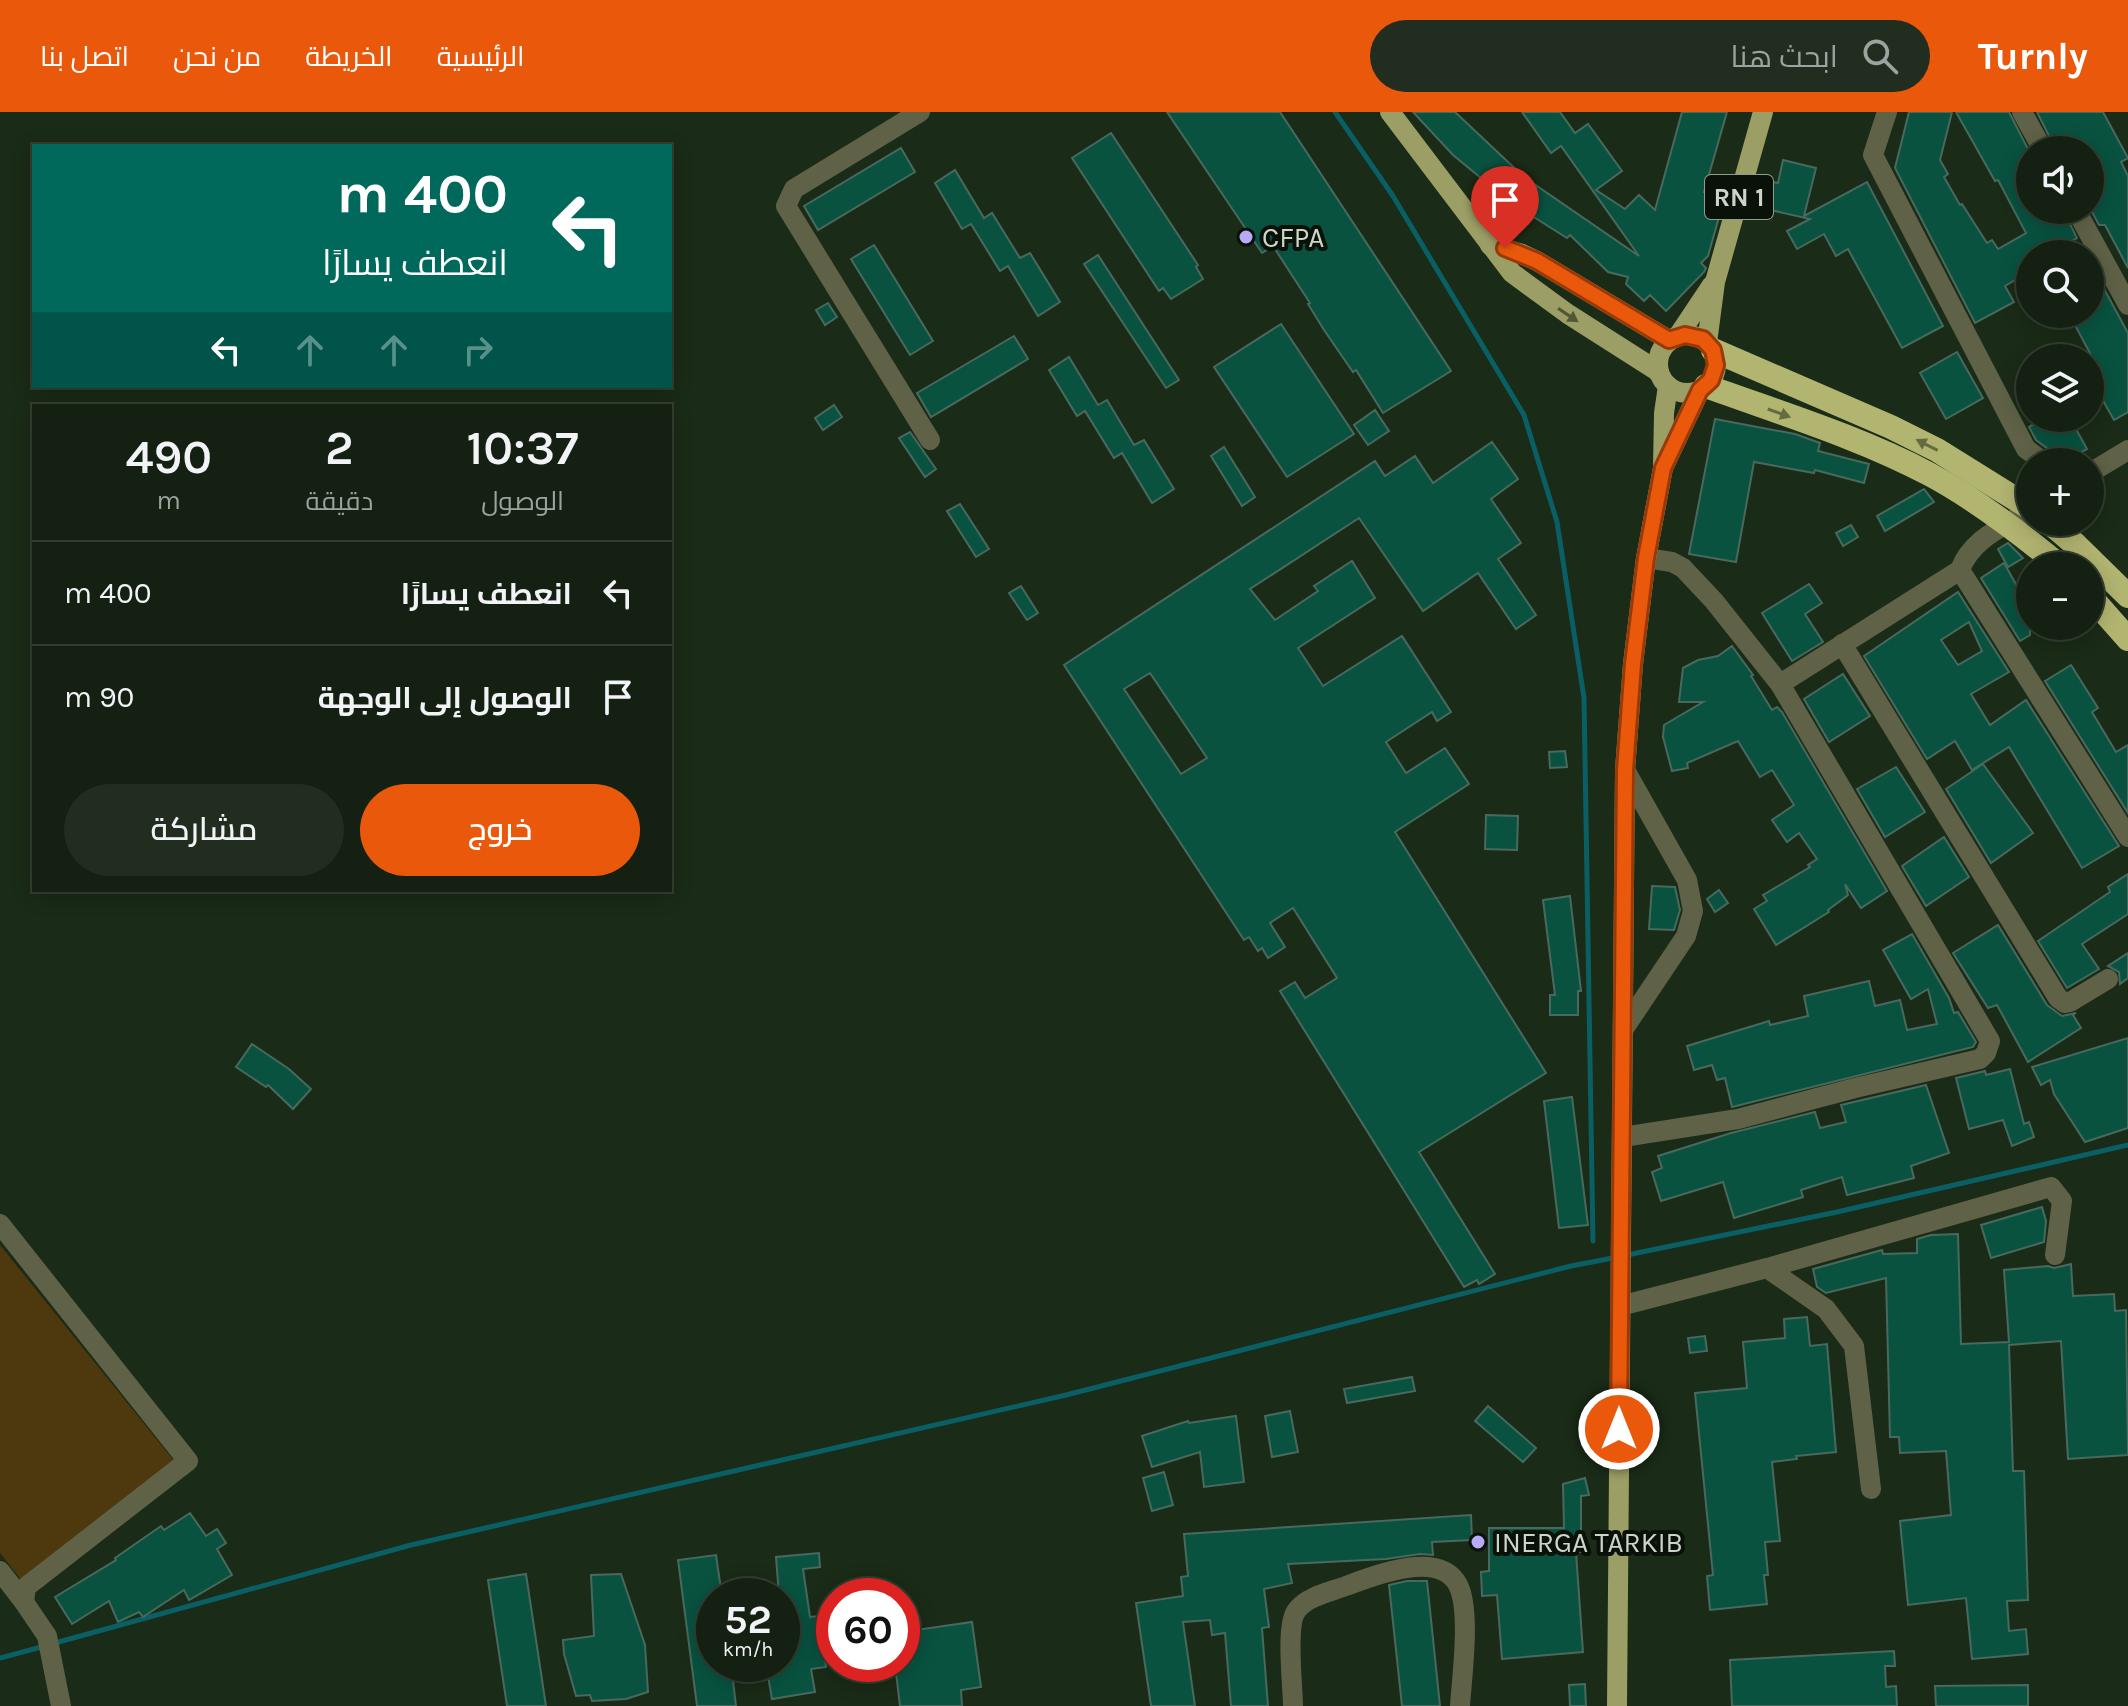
<!DOCTYPE html>
<html lang="ar">
<head>
<meta charset="utf-8">
<style>
  body { margin:0; font-family:Karla,Cairo,sans-serif; background:#212d1f; color:#f1f3f6; direction:rtl; height:100vh; display:flex; flex-direction:column; font-size:30px; white-space:nowrap }
  * { box-sizing:border-box; margin:0 }
  p { font-size:26px; color:#9da39f }
  .icon { flex:none; width:44px; height:44px; fill:none; stroke:currentColor; stroke-width:2; stroke-linecap:round; stroke-linejoin:round }
  .map { position:relative; flex:1; overflow:hidden; direction:ltr }
  .sheet { position:absolute; left:32px; top:292px; width:640px; height:488px; display:flex; flex-direction:column; background:#142011; border-radius:0px; box-shadow:0 4px 20px #0003,0 0 0 2px #333e31; direction:rtl }
  .sheet>* { flex:none }
  .guide { position:absolute; left:32px; top:32px; width:640px; height:244px; border-radius:0px; box-shadow:0 4px 20px #0003,0 0 0 2px #333e31; direction:rtl; background:#00695c; color:#fff; overflow:hidden }
  .buttons { position:absolute; left:2016px; top:24px; display:grid; gap:16px }
  .buttons a { display:grid; place-items:center; width:88px; height:88px; border-radius:50%; background:#142011; box-shadow:0 4px 20px #0003,0 0 0 2px #333e31; font-size:40px }
  .speed { position:absolute; left:696px; top:1466px; display:flex; gap:16px; font-size:40px; font-weight:700; text-align:center }
  .speed>* { display:grid; place-content:center; width:104px; height:104px; border-radius:50%; background:#142011; box-shadow:0 4px 20px #0003,0 0 0 2px #333e31; line-height:1 }
  .speed small { font-size:20px; font-weight:400 }
  .speed .limit { border:12px solid #d22; background:#fff; color:#111 }
  .pin { position:absolute; display:grid; place-items:center; width:68px; height:68px; color:#fff; margin:-82px -34px; border-radius:50% 50% 50% 0; rotate:-45deg; box-shadow:0 0 8px #0007 }
  .pin .icon { rotate:45deg }
  .me { position:absolute; width:88px; margin:-44px; rotate:0deg; stroke-linejoin:round; filter:drop-shadow(0 0 6px #0008) }
  .turn { display:flex; align-items:center; gap:28px; height:168px; padding:0 32px; font-size:36px }
  .turn .icon { width:104px; height:104px; stroke-width:2.5 }
  .turn b { display:block; font-size:56px; line-height:68px }
  .lanes { display:flex; align-items:center; height:76px; padding:0 32px; background:#0003; justify-content:center; gap:40px; direction:ltr }
  .lanes .off { opacity:.35 }
  .eta { display:flex; justify-content:space-evenly; align-items:center; height:136px; text-align:center }
  .eta b { font-size:48px; font-weight:600; line-height:56px }
  .action { display:flex; gap:16px; margin-top:auto; padding:16px 32px }
  .action a { flex:1; height:92px; border-radius:48px; background:#ea580c; color:#fff; font-size:32px; font-weight:600; line-height:92px; text-align:center }
  .action a+a { background:#212d1f; color:#f1f3f6 }
  ul { padding:0; list-style:none }
  li { display:flex; align-items:center; gap:24px; height:104px; padding:0 32px; border-top:2px solid #333e31 }
  li div { flex:1 }
  li b { display:block; font-size:30px }
  li em { font-style:normal }
  header { display:flex; align-items:center; gap:48px; box-sizing:border-box; height:112px; padding:0 40px; background:#ea580c; color:#fff }
  header strong { font-size:38px }
  nav { display:flex; gap:44px; margin-inline-start:auto; font-size:28px }
  .search { width:560px; height:72px; background:#212d1f; display:flex; align-items:center; gap:20px; box-sizing:border-box; padding:0 28px; border-radius:44px; color:#9da39f; font-size:30px }
  .map>svg:first-child { display:block }
  .green { fill:#4e390f }
  .lines { fill:none; stroke-linecap:round; stroke-linejoin:round }
  .stream { stroke:#095f64; stroke-width:5 }
  .building { fill:#095240; stroke:#48695d; stroke-width:2; fill-rule:evenodd }
  .minor { stroke:#606247; stroke-width:20 }
  .major { stroke:#9b9e65; stroke-width:20 }
  .highway { stroke:#b2b570; stroke-width:24 }
  .oneway { fill:#525836 }
  .oneway2 { fill:#666b41 }
  .route-casing { stroke:#983908; stroke-width:20 }
  .route { stroke:#ea580c; stroke-width:14 }
  .poi-dot { fill:#b7abf8; stroke:#0a1108; stroke-width:3 }
  .labels { text-anchor:middle; dominant-baseline:central; stroke-width:8; stroke-linejoin:round; paint-order:stroke }
  .shield { fill:#0a1108; stroke:#919b8f; stroke-width:2 }
  .shield-label { font-size:26px; font-weight:bold; fill:#cbd6c9 }
  .poi-label { font-size:28px; fill:#cbd6c9; stroke:#0a1108; text-anchor:start }
</style>
</head>
<body>
<header>
<strong>Turnly</strong>
<div class="search"><svg class="icon" aria-label="search" viewBox="0 0 24 24"><circle cx="10" cy="10" r="6"/><path d="M15 15l6 6"/></svg>ابحث هنا</div>
<nav><a>الرئيسية</a><a>الخريطة</a><a>من نحن</a><a>اتصل بنا</a></nav>
</header>
<div class="map">
<svg width="2128" height="1594" viewBox="0 0 2128 1594">
  <rect width="100%" height="100%" fill="#1a2b17"/>
  <polygon class="green" points="0,1133 175,1350 22,1469 0,1441"/>
  <g class="lines">
    <g class="stream">
      <polyline points="1335,0 1393,84 1524,303 1557,410 1584,586 1593,1129"/>
      <polyline points="1627,1143 1837,1100 2128,1033"/>
      <polyline points="55,1531 411,1433 1066,1283 1571,1154 1618,1145"/>
      <polyline points="0,1546 45,1534"/>
    </g>
  </g>
  <g class="building">
    <polygon points="1167,0 1280,0 1451,259 1383,301 1356,258 1353,260 1324,218 1308,192 1310,191 1273,134 1262,141"/>
    <polygon points="1413,0 1455,0 1524,65 1639,144 1561,34 1551,41 1522,0 1560,0 1575,21 1588,12 1622,59 1596,78 1625,97 1639,83 1655,98 1682,0 1727,0 1704,80 1715,83 1723,91 1708,144 1701,151 1706,156 1704,160 1666,199 1650,183 1644,189 1626,172 1628,165 1608,160 1570,123 1567,126 1510,90 1453,43"/>
    <polygon points="1909,0 1952,0 1940,48 1948,62 1944,65 1960,93 1962,92 1987,131 1992,128 1998,137 2026,121 1998,68 1995,69 1956,0 2009,0 2030,41 2030,98 2063,98 2077,126 2049,142 2030,142 2030,159 2005,174 2014,190 1975,211 1895,56"/>
    <polygon points="2037,0 2103,0 2128,46 2121,50 2128,64 2128,156 2105,113 2099,113 2090,96 2090,38 2056,38"/>
    <polygon points="1111,21 1198,153 1196,155 1203,167 1171,187 1163,176 1159,179 1072,46"/>
    <polygon points="901,36 915,60 818,118 804,94"/>
    <polygon points="1783,48 1816,56 1804,104 1867,70 1943,214 1902,236 1848,137 1836,144 1824,122 1797,137 1787,119 1810,107 1762,96 1768,69 1778,71"/>
    <polygon points="955,58 984,106 992,101 1020,146 1030,141 1060,190 1038,204 1008,154 1000,159 971,112 962,117 935,71"/>
    <polygon points="874,133 933,229 910,243 851,147"/>
    <polygon points="1098,143 1179,268 1166,276 1084,152"/>
    <polygon points="2090,151 2128,221 2128,300 2114,308 2090,266 2091,243 2069,202 2090,202"/>
    <polygon points="828,191 837,205 825,213 816,198"/>
    <polygon points="1281,212 1354,322 1287,365 1214,255"/>
    <polygon points="1014,224 1028,247 931,305 917,281"/>
    <polygon points="1957,240 1983,286 1946,307 1920,261"/>
    <polygon points="1069,245 1098,293 1107,288 1134,333 1144,328 1174,377 1152,391 1122,341 1114,346 1085,299 1077,304 1049,258"/>
    <polygon points="834,293 842,305 823,318 815,306"/>
    <polygon points="1375,298 1389,319 1368,333 1354,313"/>
    <polygon points="2045,306 2070,306 2087,337 2063,350 2057,350 2052,340 2036,328 2029,315"/>
    <polygon points="1715,307 1795,322 1820,331 1818,339 1869,352 1864,371 1815,358 1814,361 1754,350 1736,450 1689,442"/>
    <polygon points="910,320 936,357 925,365 899,326"/>
    <path d="M1492,330L1518,367L1491,387L1521,431L1498,447L1536,503L1516,517L1478,461L1423,499L1359,406L1250,477L1275,508L1318,479L1314,474L1352,449L1375,486L1298,536L1323,574L1402,524L1451,600L1437,609L1432,600L1386,630L1406,661L1445,636L1469,672L1395,720L1546,961L1419,1040L1495,1162L1479,1172L1477,1168L1464,1175L1280,879L1295,870L1305,886L1337,866L1293,796L1270,811L1285,835L1268,846L1262,836L1258,839L1249,825L1244,828L1064,553L1375,349L1385,364L1415,344L1433,371ZM1150,561L1207,646L1181,662L1124,577Z"/>
    <polygon points="1224,335 1255,385 1242,394 1211,344"/>
    <polygon points="1924,377 1934,390 1885,419 1877,404"/>
    <polygon points="960,392 989,437 976,445 947,399"/>
    <polygon points="1851,413 1858,425 1843,434 1836,421"/>
    <polygon points="2008,431 2023,446 2008,455 1998,437"/>
    <polygon points="2004,451 2022,483 2030,477 2030,523 2020,529 1981,466"/>
    <polygon points="1809,472 1822,491 1805,502 1823,530 1792,549 1762,501"/>
    <polygon points="1021,474 1038,501 1027,508 1009,481"/>
    <path d="M1958,480L2009,560L1971,582L1990,613L2026,588L2119,734L2082,756L2009,635L1972,658L1955,629L1927,647L1864,544ZM1969,510L1982,539L1958,553L1941,528Z"/>
    <polygon points="1732,534 1753,563 1751,564 1772,598 1777,595 1782,600 1887,779 1861,796 1845,772 1848,783 1828,798 1829,800 1776,833 1754,797 1767,789 1763,783 1810,755 1808,753 1817,747 1799,721 1787,730 1772,708 1794,693 1772,658 1760,665 1738,629 1687,651 1688,656 1672,659 1663,625 1664,613 1703,590 1679,590 1683,556 1698,548 1718,544"/>
    <polygon points="2071,553 2098,596 2092,600 2116,640 2128,633 2128,701 2045,569"/>
    <polygon points="1843,562 1870,604 1829,630 1804,587"/>
    <polygon points="1565,639 1567,655 1550,656 1549,640"/>
    <polygon points="1983,652 2033,721 1991,751 1946,677"/>
    <polygon points="1896,655 1925,700 1885,725 1857,677"/>
    <polygon points="1486,703 1518,704 1517,738 1485,737"/>
    <polygon points="1944,725 1969,765 1926,794 1902,754"/>
    <polygon points="2128,762 2128,802 2082,832 2099,857 2067,876 2038,829 2110,780 2108,775"/>
    <polygon points="1652,774 1675,775 1680,798 1674,818 1649,817"/>
    <polygon points="1719,778 1728,791 1715,800 1707,787"/>
    <polygon points="1570,784 1581,879 1578,879 1578,903 1550,903 1550,883 1555,883 1543,788"/>
    <polygon points="1998,813 2047,893 2062,904 2076,901 2073,903 2081,916 2028,950 1997,893 1988,896 1953,841"/>
    <polygon points="1912,822 1949,886 1954,901 1958,900 1976,930 1973,935 1732,995 1725,966 1717,968 1712,953 1694,958 1687,934 1769,909 1770,913 1808,904 1804,884 1869,869 1875,894 1900,888 1907,918 1937,912 1928,877 1911,887 1883,838"/>
    <polygon points="2128,841 2128,866 2120,872 2119,860 2108,854"/>
    <polygon points="2128,926 2128,1016 2085,1030 2054,982 2050,968 2041,973 2032,955"/>
    <polygon points="252,932 289,957 311,977 293,997 268,973 266,975 236,955"/>
    <polygon points="2010,957 2024,1012 2029,1010 2034,1025 2012,1034 2003,1008 1969,1017 1956,966 1985,959 1986,963"/>
    <polygon points="1926,973 1949,1041 1911,1054 1914,1066 1847,1083 1842,1065 1801,1078 1803,1085 1734,1106 1723,1070 1661,1089 1652,1060 1662,1056 1658,1044 1731,1021 1815,1000 1820,1016 1846,1010 1841,993"/>
    <polygon points="1572,985 1588,1113 1559,1116 1544,989"/>
    <polygon points="2042,1095 2046,1109 2044,1130 1991,1146 1981,1113"/>
    <polygon points="1958,1122 1961,1232 2009,1230 2004,1158 2048,1154 2054,1156 2071,1152 2073,1184 2114,1182 2115,1199 2126,1198 2128,1343 2068,1347 2061,1229 2009,1233 2013,1359 2024,1359 2028,1488 2007,1489 2009,1519 2026,1517 2028,1542 1972,1547 1966,1486 1908,1493 1900,1409 1951,1403 1946,1339 1900,1341 1899,1325 1890,1325 1886,1166 1826,1181 1817,1175 1813,1157 1882,1138 1883,1142 1917,1141 1917,1127 1931,1123"/>
    <polygon points="1807,1205 1810,1234 1827,1232 1836,1340 1796,1344 1797,1347 1772,1350 1780,1429 1765,1430 1768,1463 1764,1463 1767,1492 1710,1498 1707,1464 1713,1463 1695,1281 1747,1276 1743,1230 1785,1226 1784,1207"/>
    <polygon points="1705,1224 1707,1239 1690,1241 1688,1226"/>
    <polygon points="1412,1265 1415,1279 1347,1291 1344,1277"/>
    <polygon points="1488,1294 1536,1336 1523,1350 1475,1309"/>
    <polygon points="1290,1299 1298,1340 1272,1345 1265,1304"/>
    <polygon points="1236,1304 1244,1370 1204,1375 1200,1340 1152,1355 1142,1324 1188,1309 1189,1311"/>
    <polygon points="1164,1360 1173,1393 1152,1399 1143,1366"/>
    <polygon points="1585,1366 1589,1383 1581,1384 1581,1440 1576,1440 1583,1540 1502,1547 1497,1483 1482,1484 1481,1460 1489,1459 1489,1416 1564,1416 1563,1372"/>
    <polygon points="190,1401 206,1424 217,1417 226,1431 217,1437 232,1463 189,1488 184,1478 143,1505 139,1500 118,1510 109,1489 72,1512 55,1485 116,1448 115,1446 161,1414 164,1418"/>
    <polygon points="1471,1403 1472,1428 1432,1430 1433,1443 1420,1442 1386,1447 1288,1452 1292,1471 1264,1477 1269,1515 1262,1516 1268,1594 1231,1594 1225,1521 1212,1523 1210,1508 1183,1510 1195,1594 1151,1594 1136,1491 1183,1484 1181,1465 1188,1464 1184,1422"/>
    <polygon points="819,1441 820,1455 803,1457 810,1505 818,1504 826,1555 811,1557 815,1580 772,1587 766,1552 782,1552 782,1484 779,1484 776,1445"/>
    <polygon points="716,1443 722,1484 714,1484 714,1552 731,1552 736,1594 697,1594 678,1448"/>
    <polygon points="526,1462 546,1594 507,1594 488,1468"/>
    <polygon points="621,1462 645,1533 648,1580 626,1587 592,1589 590,1583 576,1584 564,1542 563,1528 594,1524 591,1463"/>
    <polygon points="1407,1469 1427,1469 1440,1594 1402,1594 1389,1473"/>
    <polygon points="972,1510 981,1575 961,1578 962,1594 900,1594 895,1552 902,1552 902,1520"/>
    <polygon points="1894,1539 1895,1554 1885,1554 1886,1575 1896,1574 1897,1594 1732,1594 1730,1548"/>
    <polygon points="1585,1572 1586,1594 1570,1594 1569,1573"/>
    <polygon points="2028,1573 2028,1594 1936,1594 1935,1574"/>
  </g>
  <g class="lines">
    <g class="minor">
      <polyline points="920,0 794,77 786,94 930,328"/>
      <polyline points="1887,0 1873,43 2026,337 2044,350"/>
      <polyline points="2022,0 2043,38"/>
      <polyline points="2076,98 2128,193"/>
      <polyline points="2090,361 2128,338"/>
      <polyline points="1960,458 2128,725"/>
      <polyline points="1842,532 2058,886 2065,891 2070,890 2108,867"/>
      <path d="M1780,572L1960,458C1971,427 2003,415 2030,398"/>
      <polyline points="1623,918 1686,824 1693,799 1687,768 1625,658"/>
      <polyline points="1623,1025 1738,1007 1855,976 1980,947 1986,941 1990,929 1780,572 1714,489 1683,456 1672,450 1646,446"/>
      <polyline points="0,1112 188,1349 26,1475 24,1490 47,1524 61,1594"/>
      <polyline points="1767,1156 1826,1197 1854,1234 1871,1377"/>
      <polyline points="1620,1194 1767,1156 2051,1075 2062,1089 2055,1143"/>
      <polyline points="0,1459 24,1490"/>
      <path d="M1293,1594C1293,1574 1285,1512 1297,1498C1308,1484 1330,1480 1346,1474C1373,1464 1439,1437 1458,1473C1471,1498 1462,1564 1460,1594"/>
    </g>
    <g class="major">
      <polyline points="1390,0 1512,161 1568,202 1659,260"/>
      <polyline points="1490,133 1522,142 1537,149 1669,228"/>
      <circle cx="1687" cy="252" r="29"/>
      <polyline points="1678,224 1712,173"/>
      <polyline points="1707,231 1715,170 1763,0"/>
      <polyline points="1663,356 1700,278"/>
      <polyline points="1617,1594 1625,658 1633,552 1646,446 1663,356 1664,301 1668,274"/>
    </g>
    <g class="highway">
      <polyline points="1713,238 1891,315 1937,338 2030,396"/>
      <path d="M1706,274C1780,301 1859,325 1929,362C1976,387 2019,420 2060,454"/>
      <polyline points="2049,410 2076,433 2128,484"/>
      <polyline points="2090,484 2128,527"/>
    </g>
  </g>
  <defs><path id="oneway-solid" d="M-6-.8H1V-3.2L6.5 0L1 3.2V.8H-6Z" transform="scale(2)"/></defs>
  <use class="oneway" href="#oneway-solid" transform="translate(1568 203) rotate(34)"/>
  <g class="oneway2">
    <use href="#oneway-solid" transform="translate(1779 301) rotate(20)"/>
    <use href="#oneway-solid" transform="translate(1927 333) rotate(-153)"/>
  </g>
  <g class="lines">
    <g class="route-casing">
      <polyline id="route" points="1505,136 1537,149 1669,228 1685,223 1703,227 1713,238 1716,253 1711,268 1700,278 1663,356 1646,446 1633,552 1625,658 1619,1317"/>
    </g>
    <use href="#route" class="route"/>
  </g>
  <g class="poi-dot">
    <circle cx="1246" cy="125" r="8"/>
    <circle cx="1478" cy="1430" r="8"/>
  </g>
  <g class="labels">
    <rect class="shield" x="1705" y="63" width="68" height="44" rx="6"/>
    <g class="shield-label">
      <text x="1739" y="85">RN 1</text>
    </g>
    <g class="poi-label">
      <text x="1262" y="125">CFPA</text>
      <text x="1494" y="1430">INERGA TARKIB</text>
    </g>
  </g>
</svg>
<div class="buttons">
<a><svg class="icon" aria-label="sound" viewBox="0 0 24 24"><path d="M4 9h4l5-4v14l-5-4H4zM17 9q2 3 0 6"/></svg></a>
<a><svg class="icon" aria-label="search" viewBox="0 0 24 24"><circle cx="10" cy="10" r="6"/><path d="M15 15l6 6"/></svg></a>
<a><svg class="icon" aria-label="layers" viewBox="0 0 24 24"><path d="M12 4l9 5-9 5-9-5zM3 14l9 5 9-5"/></svg></a>
<a>+</a>
<a>−</a>
</div>
<div class="speed"><div>52<small>km/h</small></div><div class="limit">60</div></div>
<div class="pin" style="left:1505px;top:136px;background:#d93025"><svg class="icon" aria-label="arrive" viewBox="0 0 24 24"><path d="M6 21V4h12l-3 4 3 4H6"/></svg></div>
<svg class="me" style="left:1619px;top:1317px" viewBox="-20 -20 40 40"><circle r="17" fill="#ea580c" stroke="#fff" stroke-width="3"/><path d="M0-11L8 9 0 5-8 9z" fill="#fff"/></svg>
<div class="guide">
<div class="turn"><svg class="icon" aria-label="left" viewBox="0 0 24 24"><path d="M17 20v-9H6M10 6l-5 5 5 5"/></svg><div><b>400 m</b>انعطف يسارًا</div></div>
<div class="lanes"><svg class="icon" aria-label="left" viewBox="0 0 24 24"><path d="M17 20v-9H6M10 6l-5 5 5 5"/></svg><svg class="icon off" aria-label="ahead" viewBox="0 0 24 24"><path d="M12 20V5M6 11l6-6 6 6"/></svg><svg class="icon off" aria-label="ahead" viewBox="0 0 24 24"><path d="M12 20V5M6 11l6-6 6 6"/></svg><svg class="icon off" aria-label="right" viewBox="0 0 24 24"><path d="M7 20v-9h11M14 6l5 5-5 5"/></svg></div>
</div>
<section class="sheet">
<div class="eta">
<div><b>10:37</b><p>الوصول</p></div>
<div><b>2</b><p>دقيقة</p></div>
<div><b>490</b><p>m</p></div>
</div>
<ul>
<li><svg class="icon" aria-label="left" viewBox="0 0 24 24"><path d="M17 20v-9H6M10 6l-5 5 5 5"/></svg><div><b>انعطف يسارًا</b></div><em>400 m</em></li>
<li><svg class="icon" aria-label="arrive" viewBox="0 0 24 24"><path d="M6 21V4h12l-3 4 3 4H6"/></svg><div><b>الوصول إلى الوجهة</b></div><em>90 m</em></li>
</ul>
<div class="action"><a>خروج</a><a>مشاركة</a></div>
</section>
</div>
</body>
</html>
